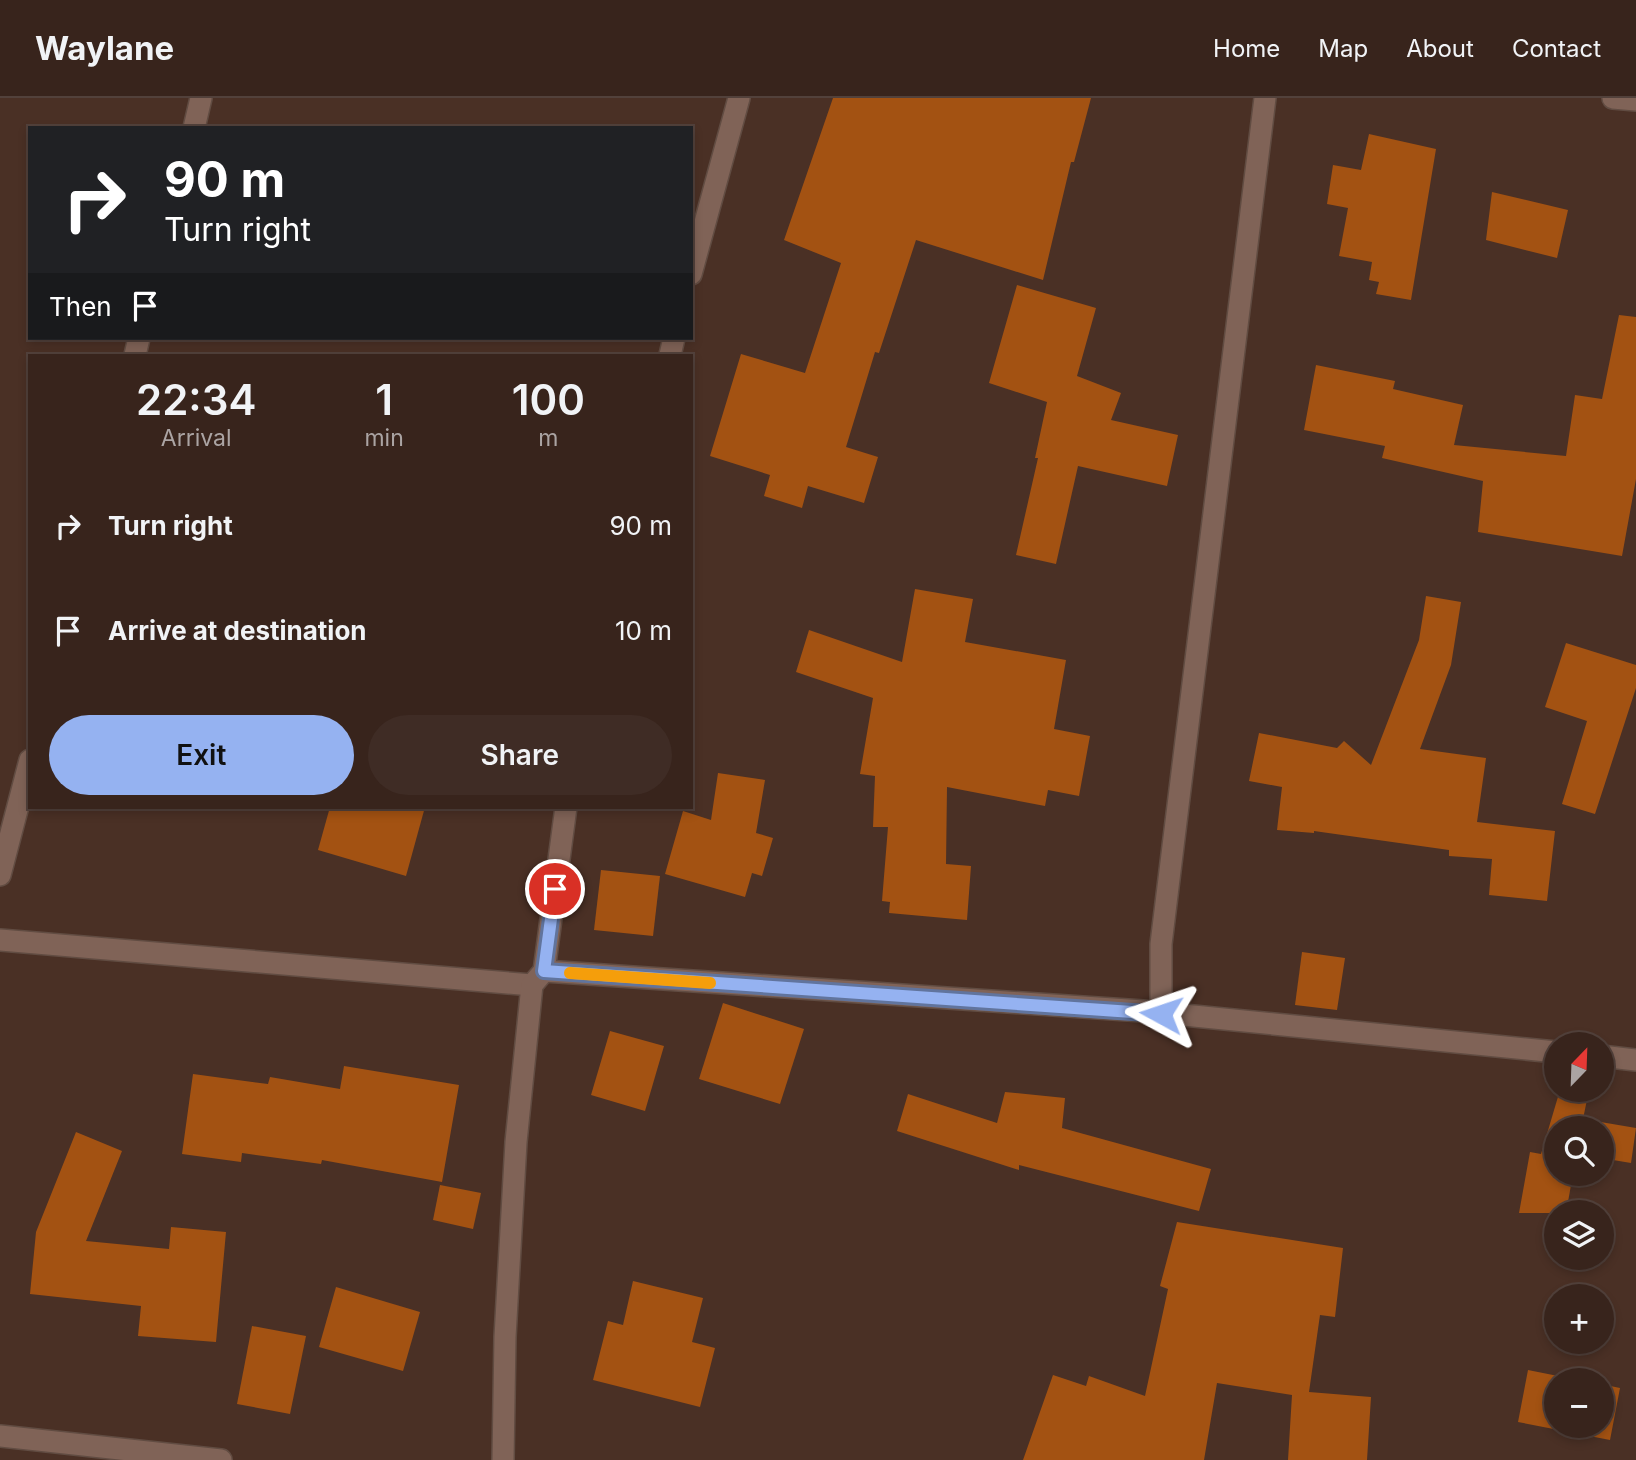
<!DOCTYPE html>
<html lang="en">
<head>
<meta charset="utf-8">
<style>
  body { margin:0; font-family:Inter,sans-serif; background:#3f2c25; color:#f1f3f6; height:100vh; display:flex; flex-direction:column; font-size:26px; white-space:nowrap }
  * { box-sizing:border-box; margin:0 }
  p { font-size:23px; color:#aba4a3 }
  .icon { flex:none; width:38px; height:38px; fill:none; stroke:currentColor; stroke-width:2; stroke-linecap:round; stroke-linejoin:round }
  .map { position:relative; flex:1; overflow:hidden }
  .sheet { position:absolute; left:28px; top:256px; width:665px; height:455px; display:flex; flex-direction:column; background:#38241c; border-radius:0px; box-shadow:0 4px 10px #0003,0 0 0 2px #52413b }
  .sheet>* { flex:none }
  .guide { position:absolute; left:28px; top:28px; width:665px; height:214px; border-radius:0px; box-shadow:0 4px 10px #0003,0 0 0 2px #52413b; background:#202124; color:#fff; overflow:hidden }
  .needle { width:46px; rotate:23deg }
  .buttons { position:absolute; left:1544px; top:934px; display:grid; gap:14px }
  .buttons a { display:grid; place-items:center; width:70px; height:70px; border-radius:50%; background:#38241c; box-shadow:0 4px 10px #0003,0 0 0 2px #52413b; font-size:35px }
  .pin { position:absolute; display:grid; place-items:center; width:60px; height:60px; color:#fff; margin:-30px; border:4px solid #fff; border-radius:50%; box-shadow:0 2px 7px #0007 }
  .me { position:absolute; width:77px; margin:-38px; rotate:275deg; stroke-linejoin:round; filter:drop-shadow(0 0 5px #0008) }
  .turn { display:flex; align-items:center; gap:24px; height:147px; padding:0 21px; font-size:32px }
  .turn .icon { width:91px; height:91px; stroke-width:2.5 }
  .turn b { display:block; font-size:49px; line-height:60px }
  .then { display:flex; align-items:center; height:66px; padding:0 21px; background:#0003; gap:14px; font-size:26px }
  .eta { display:flex; justify-content:space-evenly; align-items:center; height:119px; text-align:center }
  .eta b { font-size:42px; font-weight:600; line-height:49px }
  .primary-button { display:flex; gap:14px; margin-top:auto; padding:14px 21px }
  .primary-button a { flex:1; height:80px; border-radius:42px; background:#95b2f1; color:#111; font-size:28px; font-weight:600; line-height:80px; text-align:center }
  .primary-button a+a { background:#3f2c25; color:#f1f3f6 }
  ul { padding:0; list-style:none }
  li { display:flex; align-items:center; gap:21px; height:105px; padding:0 21px }
  li div { flex:1 }
  li b { display:block; font-size:26px }
  li em { font-style:normal }
  header { display:flex; align-items:center; gap:42px; box-sizing:border-box; height:98px; padding:0 35px; background:#38241c; border-bottom:2px solid #52413b }
  header strong { font-size:33px }
  nav { display:flex; gap:38px; margin-inline-start:auto; font-size:24px }
  .map>svg:first-child { display:block }
  .building { fill:#a35212 }
  .lines { fill:none; stroke-linecap:round; stroke-linejoin:round }
  .lane-casing { stroke:#614c42; stroke-width:24 }
  .street-casing { stroke:#614c42; stroke-width:24 }
  .lane { stroke:#806357; stroke-width:21 }
  .street { stroke:#806357; stroke-width:21 }
  .route-casing { stroke:#61749d; stroke-width:18 }
  .route { stroke:#95b2f1; stroke-width:12 }
  .slow { stroke:#f59e0b; stroke-width:12 }
</style>
</head>
<body>
<header>
<strong>Waylane</strong>
<nav><a>Home</a><a>Map</a><a>About</a><a>Contact</a></nav>
</header>
<div class="map">
<svg width="1636" height="1362" viewBox="0 0 1636 1362">
  <rect width="100%" height="100%" fill="#4a3025"/>
  <g class="building">
    <polygon points="833,0 1091,0 1074,64 1071,64 1043,182 916,142 879,255 875,254 846,349 878,359 864,405 808,388 802,410 764,398 770,377 710,358 741,256 805,275 841,165 784,142"/>
    <polygon points="1369,36 1436,51 1411,202 1376,196 1379,184 1369,182 1372,164 1339,158 1348,110 1327,106 1333,67 1361,72"/>
    <polygon points="1492,94 1568,112 1557,160 1486,142"/>
    <polygon points="1017,187 1096,210 1077,278 1121,295 1111,322 1178,337 1167,388 1078,368 1056,466 1016,457 1038,360 1035,360 1047,304 989,285"/>
    <polygon points="1619,217 1636,219 1636,381 1622,458 1478,434 1483,383 1382,360 1385,348 1304,332 1316,267 1395,283 1393,291 1463,307 1454,347 1566,358 1575,297 1602,301"/>
    <polygon points="915,491 973,501 965,544 1066,562 1054,631 1090,638 1079,698 1048,692 1045,708 947,689 946,766 971,768 967,822 889,815 890,804 882,803 888,729 873,729 875,678 860,676 873,600 796,574 809,532 902,564"/>
    <polygon points="1426,498 1461,504 1451,567 1420,651 1486,660 1477,724 1555,733 1547,803 1489,797 1492,761 1449,758 1449,752 1314,733 1314,735 1277,732 1282,689 1249,683 1259,635 1337,650 1344,643 1371,667 1419,542"/>
    <polygon points="1566,545 1636,567 1636,590 1595,716 1562,706 1587,623 1545,609"/>
    <polygon points="718,675 765,682 756,735 773,740 762,778 752,775 745,799 665,776 683,713 711,722"/>
    <polygon points="330,709 425,709 406,778 318,752"/>
    <polygon points="601,772 660,778 653,838 594,832"/>
    <polygon points="1302,854 1345,860 1337,912 1295,907"/>
    <polygon points="723,905 804,931 780,1006 699,981"/>
    <polygon points="610,933 664,948 645,1013 591,997"/>
    <polygon points="344,968 459,987 442,1084 322,1062 321,1066 242,1055 241,1064 182,1056 193,976 268,986 270,979 340,991"/>
    <polygon points="1560,992 1589,992 1583,1021 1636,1030 1631,1065 1601,1060 1601,1031 1556,1031 1556,1076 1573,1076 1566,1115 1519,1115 1530,1054 1541,1056"/>
    <polygon points="1005,994 1065,1000 1062,1030 1211,1071 1199,1113 1019,1067 1019,1072 897,1033 908,996 997,1025"/>
    <polygon points="76,1034 122,1053 86,1143 169,1151 171,1129 226,1134 216,1244 138,1238 141,1208 30,1196 36,1134"/>
    <polygon points="440,1087 481,1095 473,1131 433,1122"/>
    <polygon points="1177,1124 1343,1150 1335,1219 1320,1217 1309,1294 1371,1299 1367,1362 1288,1362 1292,1297 1217,1285 1204,1362 1023,1362 1053,1277 1086,1288 1089,1278 1145,1298 1168,1191 1160,1188"/>
    <polygon points="633,1183 703,1200 692,1244 715,1250 700,1309 593,1282 608,1223 623,1227"/>
    <polygon points="336,1189 420,1214 403,1273 319,1249"/>
    <polygon points="252,1228 306,1238 290,1316 237,1306"/>
    <polygon points="1528,1272 1583,1283 1556,1283 1556,1328 1601,1328 1601,1286 1620,1290 1610,1342 1518,1324"/>
  </g>
  <g class="lines">
    <g class="lane-casing">
      <polyline id="lane" points="0,1338 221,1362"/>
    </g>
    <g class="street-casing">
      <g id="street">
        <polyline points="1613,0 1636,2"/>
        <polyline points="194,30 201,0"/>
        <polyline points="691,176 739,0"/>
        <polyline points="135,257 139,240"/>
        <polyline points="670,257 674,240"/>
        <polyline points="0,777 30,662"/>
        <polyline points="0,842 532,887"/>
        <polyline points="544,873 1143,913 1556,954"/>
        <polyline points="1161,916 1161,846 1265,0"/>
        <polyline points="1601,958 1636,962"/>
        <polyline points="503,1362 505,1239 516,1044 532,887 544,873 566,709"/>
      </g>
    </g>
    <use href="#lane" class="lane"/>
    <use href="#street" class="street"/>
  </g>
  <g class="lines">
    <g class="route-casing">
      <polyline id="route" points="555,791 544,873 1161,916"/>
    </g>
    <use href="#route" class="route"/>
    <polyline class="slow" points="570,875 710,885"/>
  </g>
</svg>
<div class="buttons">
<a><svg class="needle" viewBox="-14 -14 28 28"><path d="M0-13l5 13h-10z" fill="#e53935"/><path d="M0 13l5-13h-10z" fill="#aba4a3"/></svg></a>
<a><svg class="icon" aria-label="search" viewBox="0 0 24 24"><circle cx="10" cy="10" r="6"/><path d="M15 15l6 6"/></svg></a>
<a><svg class="icon" aria-label="layers" viewBox="0 0 24 24"><path d="M12 4l9 5-9 5-9-5zM3 14l9 5 9-5"/></svg></a>
<a>+</a>
<a>−</a>
</div>
<div class="pin" style="left:555px;top:791px;background:#d93025"><svg class="icon" aria-label="arrive" viewBox="0 0 24 24"><path d="M6 21V4h12l-3 4 3 4H6"/></svg></div>
<svg class="me" style="left:1161px;top:916px" viewBox="-20 -20 40 40"><path d="M0-17L14 15 0 8-14 15z" fill="#95b2f1" stroke="#fff" stroke-width="4"/></svg>
<div class="guide">
<div class="turn"><svg class="icon" aria-label="right" viewBox="0 0 24 24"><path d="M7 20v-9h11M14 6l5 5-5 5"/></svg><div><b>90 m</b>Turn right</div></div>
<div class="then">Then<svg class="icon" aria-label="arrive" viewBox="0 0 24 24"><path d="M6 21V4h12l-3 4 3 4H6"/></svg></div>
</div>
<section class="sheet">
<div class="eta">
<div><b>22:34</b><p>Arrival</p></div>
<div><b>1</b><p>min</p></div>
<div><b>100</b><p>m</p></div>
</div>
<ul>
<li><svg class="icon" aria-label="right" viewBox="0 0 24 24"><path d="M7 20v-9h11M14 6l5 5-5 5"/></svg><div><b>Turn right</b></div><em>90 m</em></li>
<li><svg class="icon" aria-label="arrive" viewBox="0 0 24 24"><path d="M6 21V4h12l-3 4 3 4H6"/></svg><div><b>Arrive at destination</b></div><em>10 m</em></li>
</ul>
<div class="primary-button"><a>Exit</a><a>Share</a></div>
</section>
</div>
</body>
</html>
